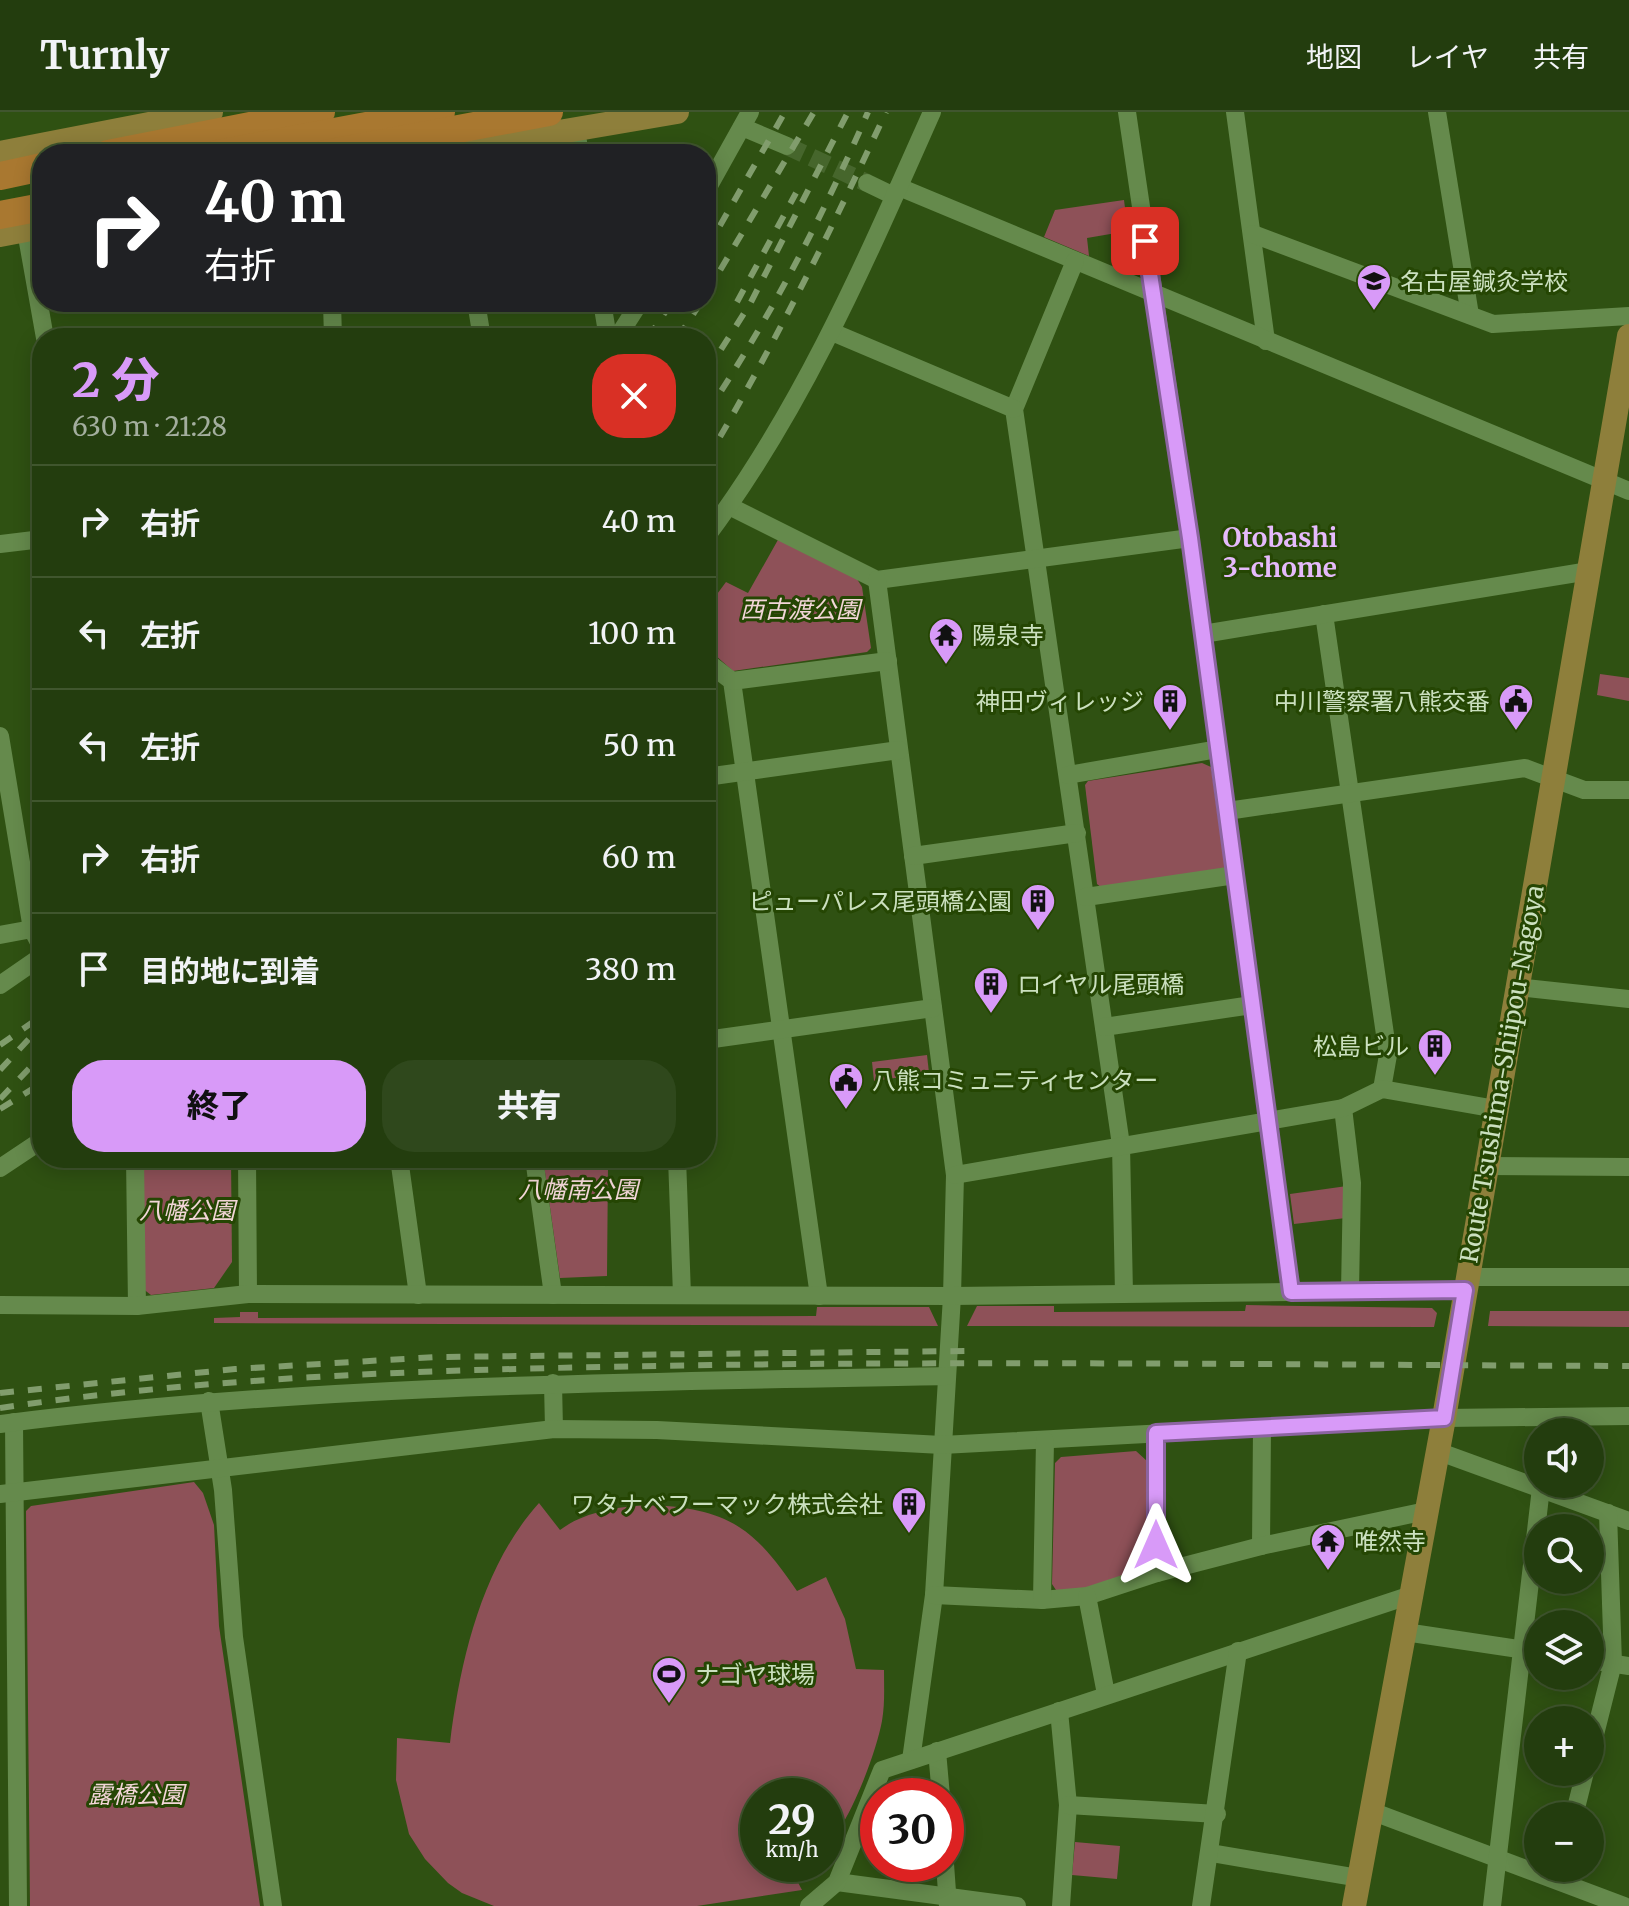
<!DOCTYPE html>
<html lang="ja">
<head>
<meta charset="utf-8">
<style>
  body { margin:0; font-family:Merriweather,"Noto Sans JP",serif; background:#2f481c; color:#f1f3f6; height:100vh; display:flex; flex-direction:column; font-size:30px; white-space:nowrap }
  * { box-sizing:border-box; margin:0 }
  p { font-size:26px; color:#a3ae9e }
  .icon { flex:none; width:44px; height:44px; fill:none; stroke:currentColor; stroke-width:2; stroke-linecap:round; stroke-linejoin:round }
  .map { position:relative; flex:1; overflow:hidden }
  .panel { position:absolute; left:32px; top:216px; width:684px; height:840px; display:flex; flex-direction:column; background:#233d0e; border-radius:32px; box-shadow:0 4px 20px #0003,0 0 0 2px #40562e }
  .panel>* { flex:none }
  .hud { position:absolute; left:32px; top:32px; width:684px; height:168px; border-radius:32px; box-shadow:0 4px 20px #0003,0 0 0 2px #40562e; background:#202124; color:#fff; overflow:hidden }
  .fabs { position:absolute; left:1524px; top:1306px; display:grid; gap:16px }
  .fabs a { display:grid; place-items:center; width:80px; height:80px; border-radius:50%; background:#233d0e; box-shadow:0 4px 20px #0003,0 0 0 2px #40562e; font-size:40px }
  .speed { position:absolute; left:740px; top:1666px; display:flex; gap:16px; font-size:40px; font-weight:700; text-align:center }
  .speed>* { display:grid; place-content:center; width:104px; height:104px; border-radius:50%; background:#233d0e; box-shadow:0 4px 20px #0003,0 0 0 2px #40562e; line-height:1 }
  .speed small { font-size:20px; font-weight:400 }
  .speed .limit { border:12px solid #d22; background:#fff; color:#111 }
  .pin { position:absolute; display:grid; place-items:center; width:68px; height:68px; color:#fff; margin:-34px; border-radius:16px; box-shadow:0 4px 12px #0006 }
  .me { position:absolute; width:88px; margin:-44px; rotate:0deg; stroke-linejoin:round; filter:drop-shadow(0 0 6px #0008) }
  .turn { display:flex; align-items:center; gap:28px; height:168px; padding:0 40px; font-size:36px }
  .turn .icon { width:104px; height:104px; stroke-width:2.5 }
  .turn b { display:block; font-size:56px; line-height:68px }
  .round { display:grid; place-items:center; flex:none; width:84px; height:84px; border-radius:32px; background:#2f481c }
  .summary { display:flex; align-items:center; justify-content:space-between; height:136px; padding:0 40px }
  h1 { font-size:48px; font-weight:800; line-height:60px; color:#d89af8 }
  .button { display:flex; gap:16px; margin-top:auto; padding:16px 40px }
  .button a { flex:1; height:92px; border-radius:32px; background:#d89af8; color:#111; font-size:32px; font-weight:800; line-height:92px; text-align:center }
  .button a+a { background:#2f481c; color:#f1f3f6 }
  ul { padding:0; list-style:none }
  li { display:flex; align-items:center; gap:24px; height:112px; padding:0 40px; border-top:2px solid #40562e }
  li div { flex:1 }
  li b { display:block; font-size:30px }
  li em { font-style:normal }
  header { display:flex; align-items:center; gap:48px; box-sizing:border-box; height:112px; padding:0 40px; background:#233d0e; border-bottom:2px solid #40562e }
  header strong { font-size:38px }
  nav { display:flex; gap:44px; margin-inline-start:auto; font-size:28px }
  .map>svg:first-child { display:block }
  .green { fill:#8e5158 }
  .lines { fill:none; stroke-linecap:round; stroke-linejoin:round }
  .minor-tunnel { stroke:#46662c; stroke-width:18; stroke-dasharray:18 9; stroke-linecap:butt }
  .minor { stroke:#658a4c; stroke-width:18 }
  .major { stroke:#8e7f3b; stroke-width:24 }
  .highway { stroke:#a97830; stroke-width:28 }
  .rail { stroke:#819d6d; stroke-width:6; stroke-dasharray:14 14; stroke-linecap:butt }
  .route-casing { stroke:#8c64a1; stroke-width:20 }
  .route { stroke:#d89af8; stroke-width:14 }
  .labels { text-anchor:middle; dominant-baseline:central; stroke-width:6; stroke-linejoin:round; paint-order:stroke }
  .poi-label { font-size:24px; fill:#cbe0bf; stroke:#254603; text-anchor:start }
  .park-label { font-size:24px; font-style:italic; fill:#f3d6d8; stroke:#254603 }
  .street-label { font-size:24px; fill:#cbe0bf; stroke:#254603 }
  .neighbourhood-label { font-size:26px; font-weight:bold; fill:#e5bafb; stroke:#254603 }
</style>
</head>
<body>
<header>
<strong>Turnly</strong>
<nav><a>地図</a><a>レイヤ</a><a>共有</a></nav>
</header>
<div class="map">
<svg width="1629" height="1794" viewBox="0 0 1629 1794">
  <rect width="100%" height="100%" fill="#2f5112"/>
  <g class="green">
    <polygon points="1124,88 1128,119 1087,126 1089,144 1044,125 1055,98"/>
    <polygon points="779,426 857,467 862,475 871,536 867,540 733,559 706,535 706,497 726,470 748,481"/>
    <polygon points="1600,562 1629,566 1629,589 1597,583"/>
    <polygon points="1202,651 1211,655 1225,756 1102,776 1097,772 1085,673 1088,669"/>
    <polygon points="927,943 929,961 874,969 872,950"/>
    <polygon points="142,1046 231,1046 232,1150 214,1176 151,1183 142,1176"/>
    <polygon points="543,1046 659,1046 608,1053 607,1164 560,1166"/>
    <polygon points="1347,1074 1346,1106 1294,1112 1290,1082"/>
    <polygon points="1246,1193 1432,1196 1437,1201 1434,1215 967,1214 977,1194 1054,1194 1054,1200 1245,1199"/>
    <polygon points="817,1195 929,1195 938,1214 214,1211 214,1206 240,1205 240,1200 258,1200 258,1206 816,1204"/>
    <polygon points="1490,1199 1629,1199 1629,1215 1488,1214"/>
    <path d="M1136,1339L1147,1349V1450C1131,1474 1085,1478 1058,1481L1052,1472L1055,1351L1061,1345Z"/>
    <polygon points="194,1370 203,1381 214,1413 219,1514 260,1794 30,1794 26,1399 31,1394"/>
    <path d="M539,1391L560,1418C602,1386 695,1386 739,1415C763,1430 781,1456 797,1479L826,1465L845,1507L856,1557L884,1558C884,1576 885,1592 882,1609C876,1642 849,1712 826,1735V1684H758V1752H807L793,1761L802,1778L697,1794H494L462,1781L448,1771L425,1747L409,1722L396,1668L397,1626L450,1631C460,1549 482,1454 539,1391Z"/>
    <polygon points="1075,1730 1120,1734 1117,1767 1072,1763"/>
  </g>
  <g class="lines">
    <polyline class="minor-tunnel" points="787,34 867,71"/>
    <g class="minor">
      <polyline points="1127,0 1190,426 1291,1180"/>
      <polyline points="1235,0 1266,229"/>
      <polyline points="1437,0 1470,203"/>
      <polyline points="742,15 787,34"/>
      <polyline points="576,18 580,42"/>
      <polyline points="867,71 894,84"/>
      <polyline points="899,75 1629,379"/>
      <polyline points="706,79 750,0"/>
      <polyline points="26,119 45,226"/>
      <polyline points="1253,122 1493,212 1629,204"/>
      <polyline points="1075,149 1014,297 1121,1033 1124,1182"/>
      <polyline points="332,190 333,226"/>
      <polyline points="476,190 482,226"/>
      <polyline points="602,190 608,226"/>
      <polyline points="832,220 1014,297"/>
      <polyline points="617,226 640,190"/>
      <polyline points="729,394 877,468 1190,426"/>
      <path d="M706,425C803,296 867,146 932,0"/>
      <polyline points="0,432 42,427"/>
      <polyline points="877,468 955,1063 952,1184 934,1483 911,1648"/>
      <polyline points="1324,502 1388,943 1382,977"/>
      <polyline points="1203,522 1589,459"/>
      <polyline points="706,549 732,569 819,1184"/>
      <polyline points="732,569 888,549"/>
      <polyline points="0,624 32,817 42,836"/>
      <polyline points="1068,663 1218,637"/>
      <polyline points="706,665 899,638"/>
      <polyline points="1227,699 1525,656 1584,678 1629,678"/>
      <polyline points="913,744 1077,721"/>
      <polyline points="1086,785 1235,763"/>
      <polyline points="0,823 32,817"/>
      <polyline points="0,873 42,844"/>
      <polyline points="1517,875 1629,887"/>
      <polyline points="1104,915 1252,893"/>
      <polyline points="706,928 933,896"/>
      <polyline points="1343,996 1352,1071 1350,1179"/>
      <polyline points="135,1046 137,1194"/>
      <polyline points="247,1046 248,1182"/>
      <polyline points="399,1046 418,1183"/>
      <polyline points="534,1046 553,1183"/>
      <polyline points="677,1046 682,1183"/>
      <polyline points="1486,1054 1629,1055"/>
      <polyline points="0,1056 42,1028"/>
      <polyline points="955,1063 1343,996 1382,977 1496,997"/>
      <polyline points="1467,1165 1629,1165"/>
      <polyline points="0,1193 137,1194 248,1182 952,1184 1465,1178"/>
      <polyline points="553,1271 554,1317"/>
      <polyline points="209,1289 223,1378 234,1525 273,1794"/>
      <polyline points="14,1310 18,1794"/>
      <path d="M0,1312C314,1272 631,1270 947,1264"/>
      <polyline points="1156,1321 1157,1461"/>
      <polyline points="1437,1339 1629,1409"/>
      <polyline points="0,1382 554,1317 657,1318 942,1333 1444,1306 1629,1304"/>
      <polyline points="1261,1434 1262,1316"/>
      <polyline points="934,1483 1042,1488 1087,1484 1157,1461 1261,1434 1426,1399"/>
      <polyline points="1087,1484 1106,1582"/>
      <polyline points="1042,1488 1045,1329"/>
      <polyline points="1405,1520 1538,1540"/>
      <polyline points="1590,1548 1629,1554"/>
      <polyline points="1059,1599 1068,1693 1061,1794"/>
      <polyline points="937,1639 941,1684"/>
      <polyline points="1590,1642 1613,1551 1608,1401"/>
      <polyline points="1068,1693 1217,1702"/>
      <polyline points="1371,1699 1624,1794"/>
      <polyline points="1574,1704 1585,1660"/>
      <polyline points="1211,1741 1359,1766"/>
      <polyline points="945,1752 948,1794"/>
      <polyline points="837,1770 1017,1794"/>
      <polyline points="809,1794 837,1770 882,1658 1411,1483"/>
      <polyline points="1201,1794 1238,1539"/>
      <polyline points="1492,1794 1541,1376"/>
    </g>
    <g class="major">
      <polyline points="0,41 211,0"/>
      <polyline points="430,42 677,0"/>
      <polyline points="0,123 42,115"/>
      <polyline points="1354,1794 1444,1306 1629,224"/>
    </g>
    <g class="highway">
      <polyline points="108,42 321,0"/>
      <polyline points="217,42 441,0"/>
      <polyline points="325,42 549,0"/>
      <polyline points="0,64 42,55"/>
      <polyline points="0,103 42,95"/>
    </g>
    <g class="rail">
      <polyline points="706,138 785,0"/>
      <polyline points="706,182 814,0"/>
      <polyline points="737,190 796,81"/>
      <polyline points="648,226 672,190"/>
      <polyline points="678,226 701,190"/>
      <polyline points="706,261 750,192 848,0"/>
      <path d="M706,302C769,208 823,104 868,0"/>
      <path d="M706,349C772,237 831,119 886,0"/>
      <polyline points="0,933 40,905"/>
      <polyline points="0,958 42,913"/>
      <polyline points="0,987 42,943"/>
      <polyline points="0,997 42,971"/>
      <polyline points="0,1281 235,1257 437,1245 965,1239"/>
      <path d="M0,1296C236,1261 473,1257 711,1253C1017,1249 1323,1253 1629,1254"/>
    </g>
  </g>
  <g class="lines">
    <g class="route-casing">
      <polyline id="route" points="1145,129 1190,426 1291,1180 1465,1178 1444,1306 1156,1321 1156,1433"/>
    </g>
    <use href="#route" class="route"/>
  </g>
  <defs>
    <g id="school-pin" transform="scale(1.8)"><path d="M0 17L-7.5 6A9.5 9.5 0 1 1 7.5 6Z" fill="#d89af8" stroke="#254603"/><path d="M0-5L7-2L0 1L-7-2ZM-4 1L0 2.5L4 1V4Q0 6-4 4Z" fill="#111"/></g>
    <g id="temple-pin" transform="scale(1.8)"><path d="M0 17L-7.5 6A9.5 9.5 0 1 1 7.5 6Z" fill="#d89af8" stroke="#254603"/><path d="M0-6L5-2H3V0L6.5 2.5H4V6H1.5V3h-3V6H-4V2.5H-6.5L-3 0V-2H-5Z" fill="#111"/></g>
    <g id="building-pin" transform="scale(1.8)"><path d="M0 17L-7.5 6A9.5 9.5 0 1 1 7.5 6Z" fill="#d89af8" stroke="#254603"/><path d="M-4-6H4V6H1V3H-1V6H-4ZM-2.5-4.3h1.7v1.8h-1.7ZM.8-4.3h1.7v1.8H.8ZM-2.5-1h1.7V.8h-1.7ZM.8-1h1.7V.8H.8Z" fill="#111"/></g>
    <g id="civic-pin" transform="scale(1.8)"><path d="M0 17L-7.5 6A9.5 9.5 0 1 1 7.5 6Z" fill="#d89af8" stroke="#254603"/><path d="M-.6-6.5H3V-4.5H.6V-3L4-1V1h2V6H-6V1h2V-1L-.6-3ZM-1.2 2.5V6h2.4V2.5Z" fill="#111"/></g>
    <g id="stadium-pin" transform="scale(1.8)"><path d="M0 17L-7.5 6A9.5 9.5 0 1 1 7.5 6Z" fill="#d89af8" stroke="#254603"/><path d="M0-5a6.5 5 0 1 0 0 10a6.5 5 0 1 0 0-10ZM-3.5-1.8h7v3.6h-7Z" fill="#111"/></g>
  </defs>
  <g fill-rule="evenodd">
    <use href="#school-pin" x="1374" y="169"/>
    <use href="#temple-pin" x="946" y="523"/>
    <use href="#building-pin" x="1170" y="589"/>
    <use href="#civic-pin" x="1516" y="589"/>
    <use href="#building-pin" x="1038" y="789"/>
    <use href="#building-pin" x="991" y="872"/>
    <use href="#building-pin" x="1435" y="934"/>
    <use href="#civic-pin" x="846" y="968"/>
    <use href="#building-pin" x="909" y="1392"/>
    <use href="#temple-pin" x="1328" y="1429"/>
    <use href="#stadium-pin" x="669" y="1562"/>
  </g>
  <g class="labels">
    <g class="poi-label">
      <text x="1400" y="169">名古屋鍼灸学校</text>
      <text x="972" y="523">陽泉寺</text>
      <text x="1144" y="589" text-anchor="end">神田ヴィレッジ</text>
      <text x="1490" y="589" text-anchor="end">中川警察署八熊交番</text>
      <text x="1012" y="789" text-anchor="end">ピューパレス尾頭橋公園</text>
      <text x="1017" y="872">ロイヤル尾頭橋</text>
      <text x="1409" y="934" text-anchor="end">松島ビル</text>
      <text x="872" y="968">八熊コミュニティセンター</text>
      <text x="883" y="1392" text-anchor="end">ワタナベフーマック株式会社</text>
      <text x="1354" y="1429">唯然寺</text>
      <text x="695" y="1562">ナゴヤ球場</text>
    </g>
    <g class="park-label">
      <text x="800" y="497">西古渡公園</text>
      <text x="578" y="1077">八幡南公園</text>
      <text x="187" y="1098">八幡公園</text>
      <text x="136" y="1682">露橋公園</text>
    </g>
    <g class="street-label">
      <text transform="translate(1502 962) rotate(-80)">Route Tsushima-Shiipou-Nagoya</text>
    </g>
    <g class="neighbourhood-label">
      <text x="1280" y="425">Otobashi<tspan x="1280" dy="30">3-chome</tspan></text>
    </g>
  </g>
</svg>
<div class="fabs">
<a><svg class="icon" aria-label="sound" viewBox="0 0 24 24"><path d="M4 9h4l5-4v14l-5-4H4zM17 9q2 3 0 6"/></svg></a>
<a><svg class="icon" aria-label="search" viewBox="0 0 24 24"><circle cx="10" cy="10" r="6"/><path d="M15 15l6 6"/></svg></a>
<a><svg class="icon" aria-label="layers" viewBox="0 0 24 24"><path d="M12 4l9 5-9 5-9-5zM3 14l9 5 9-5"/></svg></a>
<a>+</a>
<a>−</a>
</div>
<div class="speed"><div>29<small>km/h</small></div><div class="limit">30</div></div>
<div class="pin" style="left:1145px;top:129px;background:#d93025"><svg class="icon" aria-label="arrive" viewBox="0 0 24 24"><path d="M6 21V4h12l-3 4 3 4H6"/></svg></div>
<svg class="me" style="left:1156px;top:1433px" viewBox="-20 -20 40 40"><path d="M0-17L14 15 0 8-14 15z" fill="#d89af8" stroke="#fff" stroke-width="4"/></svg>
<div class="hud">
<div class="turn"><svg class="icon" aria-label="right" viewBox="0 0 24 24"><path d="M7 20v-9h11M14 6l5 5-5 5"/></svg><div><b>40 m</b>右折</div></div>
</div>
<section class="panel">
<div class="summary"><div><h1>2 分</h1><p>630 m · 21:28</p></div><a class="round" style="background:#d93025;color:#fff"><svg class="icon" aria-label="close" viewBox="0 0 24 24"><path d="M6 6l12 12M18 6L6 18"/></svg></a></div>
<ul>
<li><svg class="icon" aria-label="right" viewBox="0 0 24 24"><path d="M7 20v-9h11M14 6l5 5-5 5"/></svg><div><b>右折</b></div><em>40 m</em></li>
<li><svg class="icon" aria-label="left" viewBox="0 0 24 24"><path d="M17 20v-9H6M10 6l-5 5 5 5"/></svg><div><b>左折</b></div><em>100 m</em></li>
<li><svg class="icon" aria-label="left" viewBox="0 0 24 24"><path d="M17 20v-9H6M10 6l-5 5 5 5"/></svg><div><b>左折</b></div><em>50 m</em></li>
<li><svg class="icon" aria-label="right" viewBox="0 0 24 24"><path d="M7 20v-9h11M14 6l5 5-5 5"/></svg><div><b>右折</b></div><em>60 m</em></li>
<li><svg class="icon" aria-label="arrive" viewBox="0 0 24 24"><path d="M6 21V4h12l-3 4 3 4H6"/></svg><div><b>目的地に到着</b></div><em>380 m</em></li>
</ul>
<div class="button"><a>終了</a><a>共有</a></div>
</section>
</div>
</body>
</html>
